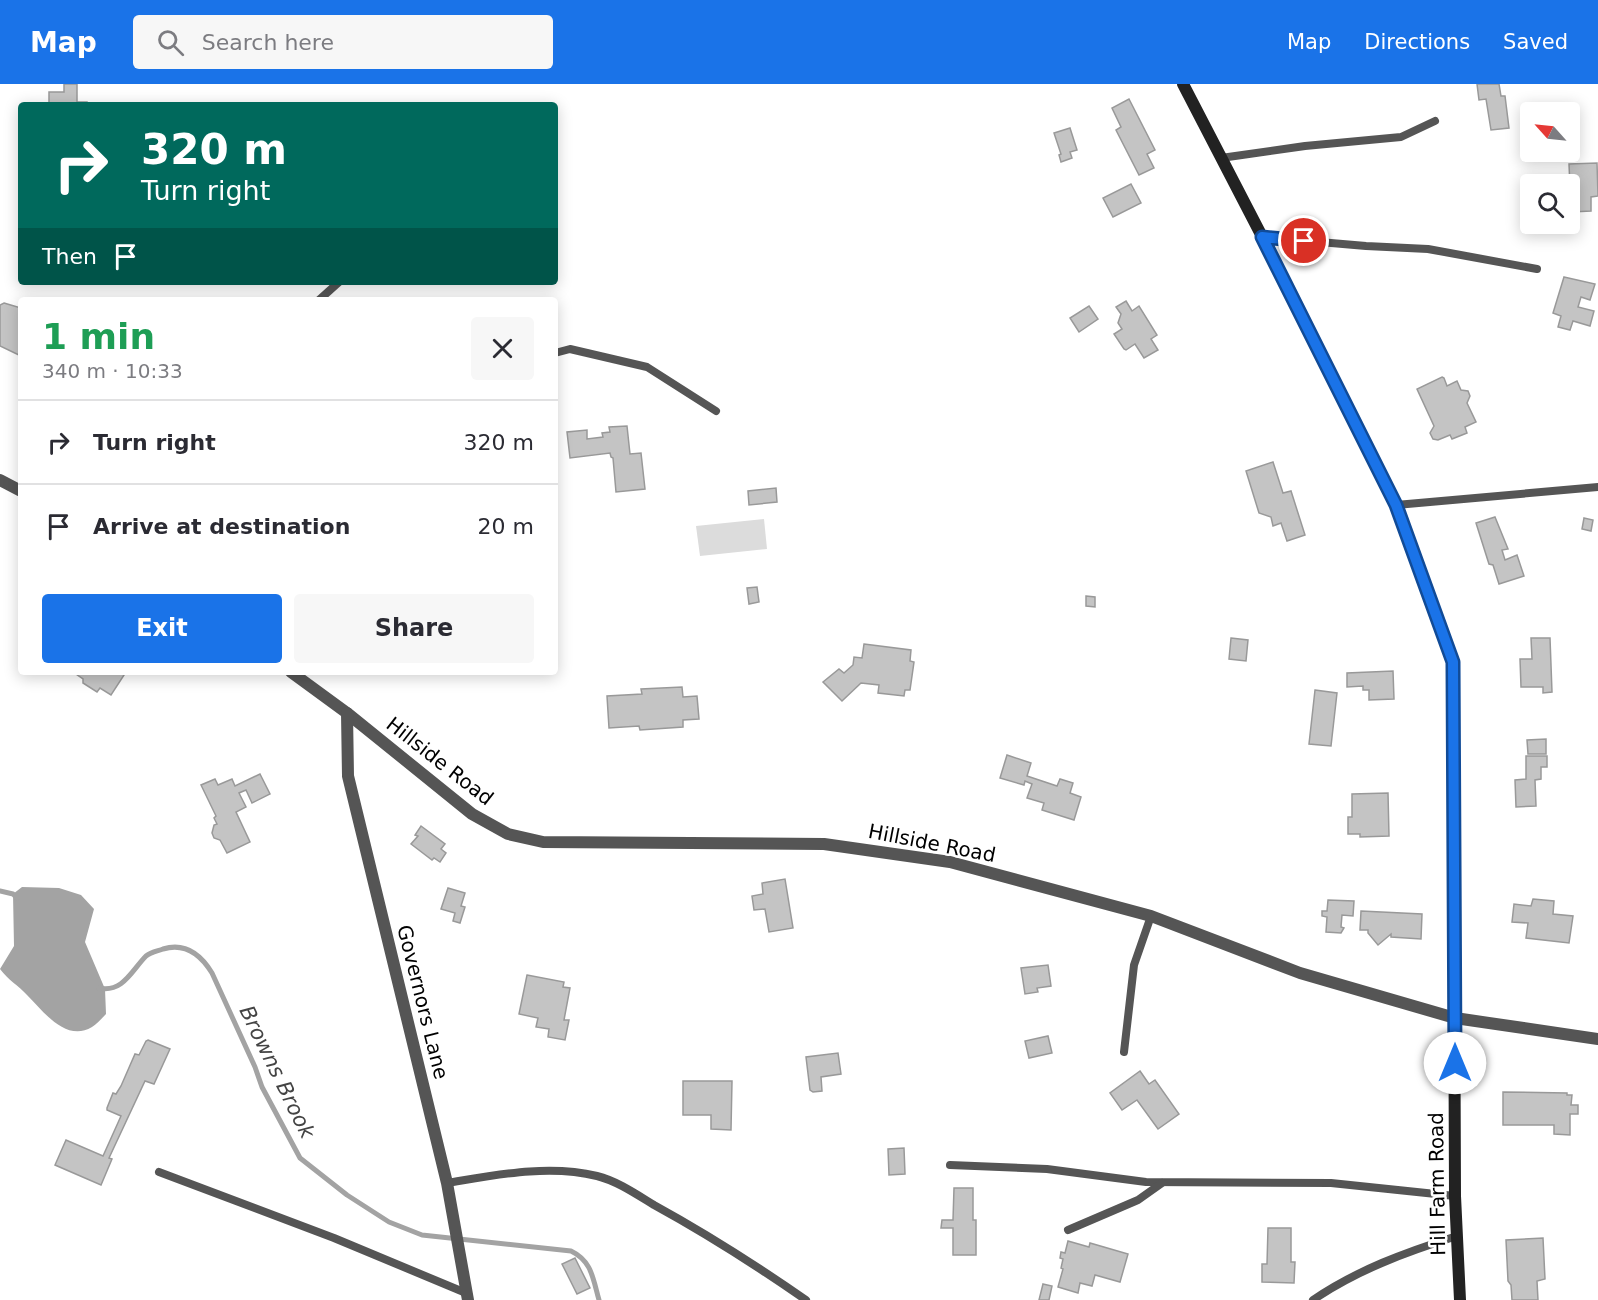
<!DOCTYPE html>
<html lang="en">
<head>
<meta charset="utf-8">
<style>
  body { margin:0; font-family:"DejaVu Sans",sans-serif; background:#f7f7f7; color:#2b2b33; height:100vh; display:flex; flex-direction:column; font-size:22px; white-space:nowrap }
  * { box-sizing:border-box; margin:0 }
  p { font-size:20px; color:#7c7c81 }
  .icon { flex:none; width:33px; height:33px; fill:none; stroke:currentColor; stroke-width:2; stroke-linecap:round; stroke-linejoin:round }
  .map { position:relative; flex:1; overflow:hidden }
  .details { position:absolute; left:18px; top:213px; width:540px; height:378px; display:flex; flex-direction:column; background:#fff; border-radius:6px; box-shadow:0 3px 15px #0003 }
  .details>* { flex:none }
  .hud { position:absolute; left:18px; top:18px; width:540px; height:183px; border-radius:6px; box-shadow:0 3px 15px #0003; background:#00695c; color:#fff; overflow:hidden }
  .needle { width:39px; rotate:297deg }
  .buttons { position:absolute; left:1520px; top:18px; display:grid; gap:12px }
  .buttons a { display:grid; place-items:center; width:60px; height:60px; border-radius:6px; background:#fff; box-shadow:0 3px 15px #0003; font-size:30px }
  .pin { position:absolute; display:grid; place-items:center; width:51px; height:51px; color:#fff; margin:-26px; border:3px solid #fff; border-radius:50%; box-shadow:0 2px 6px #0007 }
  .me { position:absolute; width:66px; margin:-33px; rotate:0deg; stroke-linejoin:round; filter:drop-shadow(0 0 4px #0008) }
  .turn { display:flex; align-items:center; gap:21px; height:126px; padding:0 24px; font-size:27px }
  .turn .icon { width:78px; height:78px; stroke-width:2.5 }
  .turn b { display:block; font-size:42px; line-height:51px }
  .then { display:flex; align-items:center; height:57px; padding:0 24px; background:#0003; gap:12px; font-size:22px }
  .round { display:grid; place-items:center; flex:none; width:63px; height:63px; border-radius:6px; background:#f7f7f7 }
  .headline { display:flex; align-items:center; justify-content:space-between; height:102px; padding:0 24px }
  h1 { font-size:36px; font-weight:600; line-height:45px; color:#1e9e55 }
  .action { display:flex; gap:12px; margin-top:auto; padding:12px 24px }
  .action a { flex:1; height:69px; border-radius:6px; background:#1a73e8; color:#fff; font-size:24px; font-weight:600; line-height:69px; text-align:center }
  .action a+a { background:#f7f7f7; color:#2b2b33 }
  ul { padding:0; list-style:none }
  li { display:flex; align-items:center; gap:18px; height:84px; padding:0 24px; border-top:2px solid #e1e1e2 }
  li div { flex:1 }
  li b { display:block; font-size:22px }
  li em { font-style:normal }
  header { display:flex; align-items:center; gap:36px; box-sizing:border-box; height:84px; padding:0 30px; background:#1a73e8; color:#fff }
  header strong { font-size:28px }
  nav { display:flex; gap:33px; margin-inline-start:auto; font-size:21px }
  .search { width:420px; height:54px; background:#f7f7f7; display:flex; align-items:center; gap:15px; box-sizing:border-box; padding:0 21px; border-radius:6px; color:#7c7c81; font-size:22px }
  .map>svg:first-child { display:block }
  .green { fill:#dcdcdc }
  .water { fill:#a3a3a3 }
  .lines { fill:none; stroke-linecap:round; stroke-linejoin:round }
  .stream { stroke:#a3a3a3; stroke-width:5 }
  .building { fill:#c4c4c4; stroke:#999; stroke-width:1.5 }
  .lane { stroke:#555; stroke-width:8 }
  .street { stroke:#555; stroke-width:12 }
  .secondary { stroke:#222; stroke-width:12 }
  .route-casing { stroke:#114b97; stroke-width:15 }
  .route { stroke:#1a73e8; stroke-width:10 }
  .labels { text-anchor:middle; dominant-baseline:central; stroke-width:5; stroke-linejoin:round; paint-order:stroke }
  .street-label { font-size:20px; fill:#000; stroke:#fff }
  .water-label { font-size:21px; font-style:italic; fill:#444; stroke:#fff }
</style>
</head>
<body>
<header>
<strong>Map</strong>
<div class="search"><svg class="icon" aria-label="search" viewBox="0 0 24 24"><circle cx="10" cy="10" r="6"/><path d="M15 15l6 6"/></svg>Search here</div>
<nav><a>Map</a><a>Directions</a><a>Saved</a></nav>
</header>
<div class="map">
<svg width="1598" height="1216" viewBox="0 0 1598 1216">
  <rect width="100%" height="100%" fill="#fff"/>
  <polygon class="green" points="764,435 767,465 700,472 696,442"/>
  <path class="water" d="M22,803L59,804L81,811L94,825L85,858L105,905L106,930C102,934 97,940 92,943C66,959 43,927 27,911C18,901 8,896 0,885L14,862L13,810Z"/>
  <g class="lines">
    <g class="stream">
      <polyline points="0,807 13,810 17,814"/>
      <path d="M99,904C123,909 132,886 146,872C151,868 158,867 163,865C186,858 201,871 212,889L255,983L262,1003L300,1074L347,1111L389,1138L422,1151L571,1167C592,1177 593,1195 599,1216"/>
    </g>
  </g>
  <g class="building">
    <polygon points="64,0 77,0 77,18 87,18 87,21 49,21 49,8 64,8"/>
    <polygon points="1477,0 1499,0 1501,12 1505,12 1509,44 1491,46 1486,15 1479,16"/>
    <polygon points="1129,15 1155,66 1147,70 1154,84 1139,91 1116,46 1121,43 1112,24"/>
    <polygon points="1070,44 1077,66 1070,68 1072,74 1061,78 1059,71 1061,70 1054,49"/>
    <polygon points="1597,79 1598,112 1591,113 1591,127 1571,128 1569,80"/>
    <polygon points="1131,100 1141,119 1113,133 1103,114"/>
    <polygon points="1564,193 1595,200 1590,216 1581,213 1578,223 1594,227 1590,242 1573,237 1570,246 1558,243 1561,232 1553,229"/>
    <polygon points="1126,217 1132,227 1139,222 1157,251 1151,255 1158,266 1144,274 1135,260 1126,266 1124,265 1114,250 1122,245 1118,239 1121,230 1116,223"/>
    <polygon points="4,219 21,224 21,272 0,262 0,221"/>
    <polygon points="1089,222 1098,235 1079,248 1070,234"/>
    <polygon points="1442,293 1444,294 1447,302 1457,297 1461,306 1468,307 1470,312 1467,319 1476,338 1465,343 1467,349 1452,355 1450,351 1438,356 1433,355 1430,349 1434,342 1417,305"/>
    <polygon points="627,342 630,370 641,369 645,405 616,408 613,374 611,373 610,369 570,374 567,348 587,346 587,355 603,353 602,349 610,348 609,343"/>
    <polygon points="1273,378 1283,409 1291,407 1305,451 1287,457 1281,439 1273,442 1271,433 1259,429 1246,387"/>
    <polygon points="776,404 777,418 749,421 748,407"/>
    <polygon points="1495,433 1508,465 1502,466 1505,476 1517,471 1524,492 1499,500 1493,481 1489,480 1476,439"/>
    <polygon points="1584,434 1593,436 1591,447 1582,445"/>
    <polygon points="757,503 759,518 749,520 747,504"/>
    <polygon points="1086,512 1095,513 1095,523 1086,522"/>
    <polygon points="1231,554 1248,556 1246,577 1229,575"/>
    <polygon points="1531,554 1550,554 1552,608 1543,609 1543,603 1521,603 1520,575 1532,575"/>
    <polygon points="864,560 911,566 910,577 914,578 910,606 905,606 904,612 878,609 879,601 861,599 842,617 823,598 839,585 844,589 853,581 854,573 862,574"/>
    <polygon points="1393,587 1394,615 1369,616 1369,606 1363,606 1363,602 1347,603 1347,589"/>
    <polygon points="73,588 126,588 111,611 100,604 97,608 83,599 83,595"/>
    <polygon points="682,603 683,613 697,612 699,635 683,636 683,643 640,646 639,642 609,644 607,612 642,610 641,605"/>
    <polygon points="1315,606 1337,609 1331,662 1309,660"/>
    <polygon points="1546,655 1546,670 1528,670 1527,656"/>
    <polygon points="1007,671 1031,679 1027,692 1057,702 1060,695 1073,699 1070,709 1081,713 1074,736 1042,726 1044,719 1027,714 1032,700 1025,697 1024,701 1000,694"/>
    <polygon points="1526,672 1547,672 1547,683 1541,683 1541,695 1535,696 1536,722 1516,723 1515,696 1526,695"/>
    <polygon points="260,690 270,710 252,719 246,706 239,709 246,723 236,728 250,758 227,769 220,756 214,754 212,749 214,741 217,740 214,734 216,732 201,701 215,695 218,701 232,695 235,702"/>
    <polygon points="1388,709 1389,752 1360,753 1360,750 1348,750 1348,733 1352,733 1352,710"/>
    <polygon points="421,742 445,760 441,765 446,769 440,778 434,774 432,776 411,760 418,752 415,751"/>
    <polygon points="785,795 793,844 769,848 765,825 754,826 752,812 763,810 762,799"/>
    <polygon points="448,804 465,809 461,822 465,823 460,839 453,837 455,829 441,825"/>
    <polygon points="1533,815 1554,817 1553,830 1573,832 1569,859 1526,854 1528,839 1512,838 1514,820 1531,822"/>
    <polygon points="1328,816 1354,817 1353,832 1342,831 1341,843 1344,844 1341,849 1326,848 1327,833 1322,832 1322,827 1327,827"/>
    <polygon points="1361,827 1422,830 1421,855 1391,853 1391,850 1378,861 1368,849 1368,846 1360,846"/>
    <polygon points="1048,881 1051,902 1037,904 1038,908 1025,910 1021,884"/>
    <polygon points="527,891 564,898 563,903 570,904 564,936 569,936 565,956 548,953 549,945 536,943 538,934 519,930"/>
    <polygon points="1048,952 1052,969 1029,974 1025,957"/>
    <polygon points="148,956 170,965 154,1000 145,997 109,1074 112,1075 101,1101 55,1081 66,1056 103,1072 121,1032 107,1026 107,1024 113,1009 116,1010 121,1002 135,970 139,971 146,957"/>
    <polygon points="838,969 841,990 821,993 822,1007 813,1008 810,1006 806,973"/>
    <polygon points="1140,987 1149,1000 1155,996 1179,1030 1158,1045 1137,1016 1122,1026 1110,1009"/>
    <polygon points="683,997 732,997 731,1046 711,1045 711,1031 683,1031"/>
    <polygon points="1503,1008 1567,1009 1567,1011 1572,1011 1571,1021 1578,1021 1578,1030 1570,1030 1570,1051 1554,1050 1554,1041 1503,1041"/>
    <polygon points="904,1064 905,1090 889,1091 888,1065"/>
    <polygon points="954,1104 973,1104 973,1136 976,1136 976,1171 953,1171 953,1144 941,1144 942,1136 953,1136"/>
    <polygon points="1268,1144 1291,1144 1291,1178 1295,1178 1294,1199 1262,1198 1262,1180 1267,1180"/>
    <polygon points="1543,1154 1545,1195 1537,1197 1538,1216 1512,1216 1511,1201 1508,1197 1506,1156"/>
    <polygon points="1068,1157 1089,1163 1090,1159 1128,1170 1120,1198 1095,1191 1092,1202 1080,1199 1078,1209 1058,1203 1063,1185 1061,1184 1063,1175 1060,1174 1061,1168 1065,1169"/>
    <polygon points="575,1174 590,1204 577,1210 562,1180"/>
    <polygon points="1043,1200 1052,1202 1049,1216 1039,1216"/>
  </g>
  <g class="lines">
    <g class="lane">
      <polyline points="1221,74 1305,62 1401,53 1435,37"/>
      <polyline points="1261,153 1366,162 1428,165 1537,185"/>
      <polyline points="319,216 339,198"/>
      <polyline points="555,269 570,265 647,283 716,327"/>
      <polyline points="1396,421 1598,403"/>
      <polyline points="1124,968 1134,881 1151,832"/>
      <polyline points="950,1081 1047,1085 1146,1098 1331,1099 1455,1112"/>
      <polyline points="159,1088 334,1154 466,1209"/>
      <path d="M447,1099C496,1091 548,1080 597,1092C617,1097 636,1110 654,1121C707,1150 757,1182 806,1216"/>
      <polyline points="1068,1146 1138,1116 1162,1099"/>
      <path d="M1313,1216C1357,1186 1406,1168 1457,1152"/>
    </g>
    <g class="street">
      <polyline points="0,396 21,407"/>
      <polyline points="291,588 347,629 472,730 508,750 543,758 824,760 950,778 1151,832 1300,889 1455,934 1598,955"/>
      <polyline points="347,629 348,692 447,1099 468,1216"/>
    </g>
    <polyline class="secondary" points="1183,0 1282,191 1396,421 1453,578 1455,1112 1460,1216"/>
  </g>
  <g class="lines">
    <g class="route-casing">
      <polyline id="route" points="1304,157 1262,153 1396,421 1453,578 1455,979"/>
    </g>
    <use href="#route" class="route"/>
  </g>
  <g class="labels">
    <g class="street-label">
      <text transform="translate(440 677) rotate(38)">Hillside Road</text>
      <text transform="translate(932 759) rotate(11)">Hillside Road</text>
      <text transform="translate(423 918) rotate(76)">Governors Lane</text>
      <text transform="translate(1437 1100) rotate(-91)">Hill Farm Road</text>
    </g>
    <g class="water-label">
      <text transform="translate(277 988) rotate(64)">Browns Brook</text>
    </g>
  </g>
</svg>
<div class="buttons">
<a><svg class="needle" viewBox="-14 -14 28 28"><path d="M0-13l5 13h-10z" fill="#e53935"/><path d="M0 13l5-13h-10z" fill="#7c7c81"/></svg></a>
<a><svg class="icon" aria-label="search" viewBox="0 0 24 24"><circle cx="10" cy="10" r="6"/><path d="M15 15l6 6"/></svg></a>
</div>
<div class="pin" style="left:1304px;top:157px;background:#d93025"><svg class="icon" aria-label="arrive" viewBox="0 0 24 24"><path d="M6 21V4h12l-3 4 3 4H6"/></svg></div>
<svg class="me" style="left:1455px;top:979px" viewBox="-20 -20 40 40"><circle r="19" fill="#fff"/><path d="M0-13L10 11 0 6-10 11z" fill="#1a73e8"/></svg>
<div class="hud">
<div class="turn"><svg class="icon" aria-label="right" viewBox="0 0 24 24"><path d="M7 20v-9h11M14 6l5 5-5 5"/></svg><div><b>320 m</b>Turn right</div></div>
<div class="then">Then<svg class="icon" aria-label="arrive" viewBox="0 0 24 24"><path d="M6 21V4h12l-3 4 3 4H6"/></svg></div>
</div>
<section class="details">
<div class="headline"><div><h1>1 min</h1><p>340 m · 10:33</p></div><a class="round"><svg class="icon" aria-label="close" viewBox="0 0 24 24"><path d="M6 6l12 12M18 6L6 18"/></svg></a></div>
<ul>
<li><svg class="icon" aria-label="right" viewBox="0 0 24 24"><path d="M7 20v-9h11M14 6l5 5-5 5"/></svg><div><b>Turn right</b></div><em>320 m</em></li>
<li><svg class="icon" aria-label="arrive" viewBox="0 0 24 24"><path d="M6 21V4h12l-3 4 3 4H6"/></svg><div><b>Arrive at destination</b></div><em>20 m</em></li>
</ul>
<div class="action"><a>Exit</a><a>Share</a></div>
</section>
</div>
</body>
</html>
